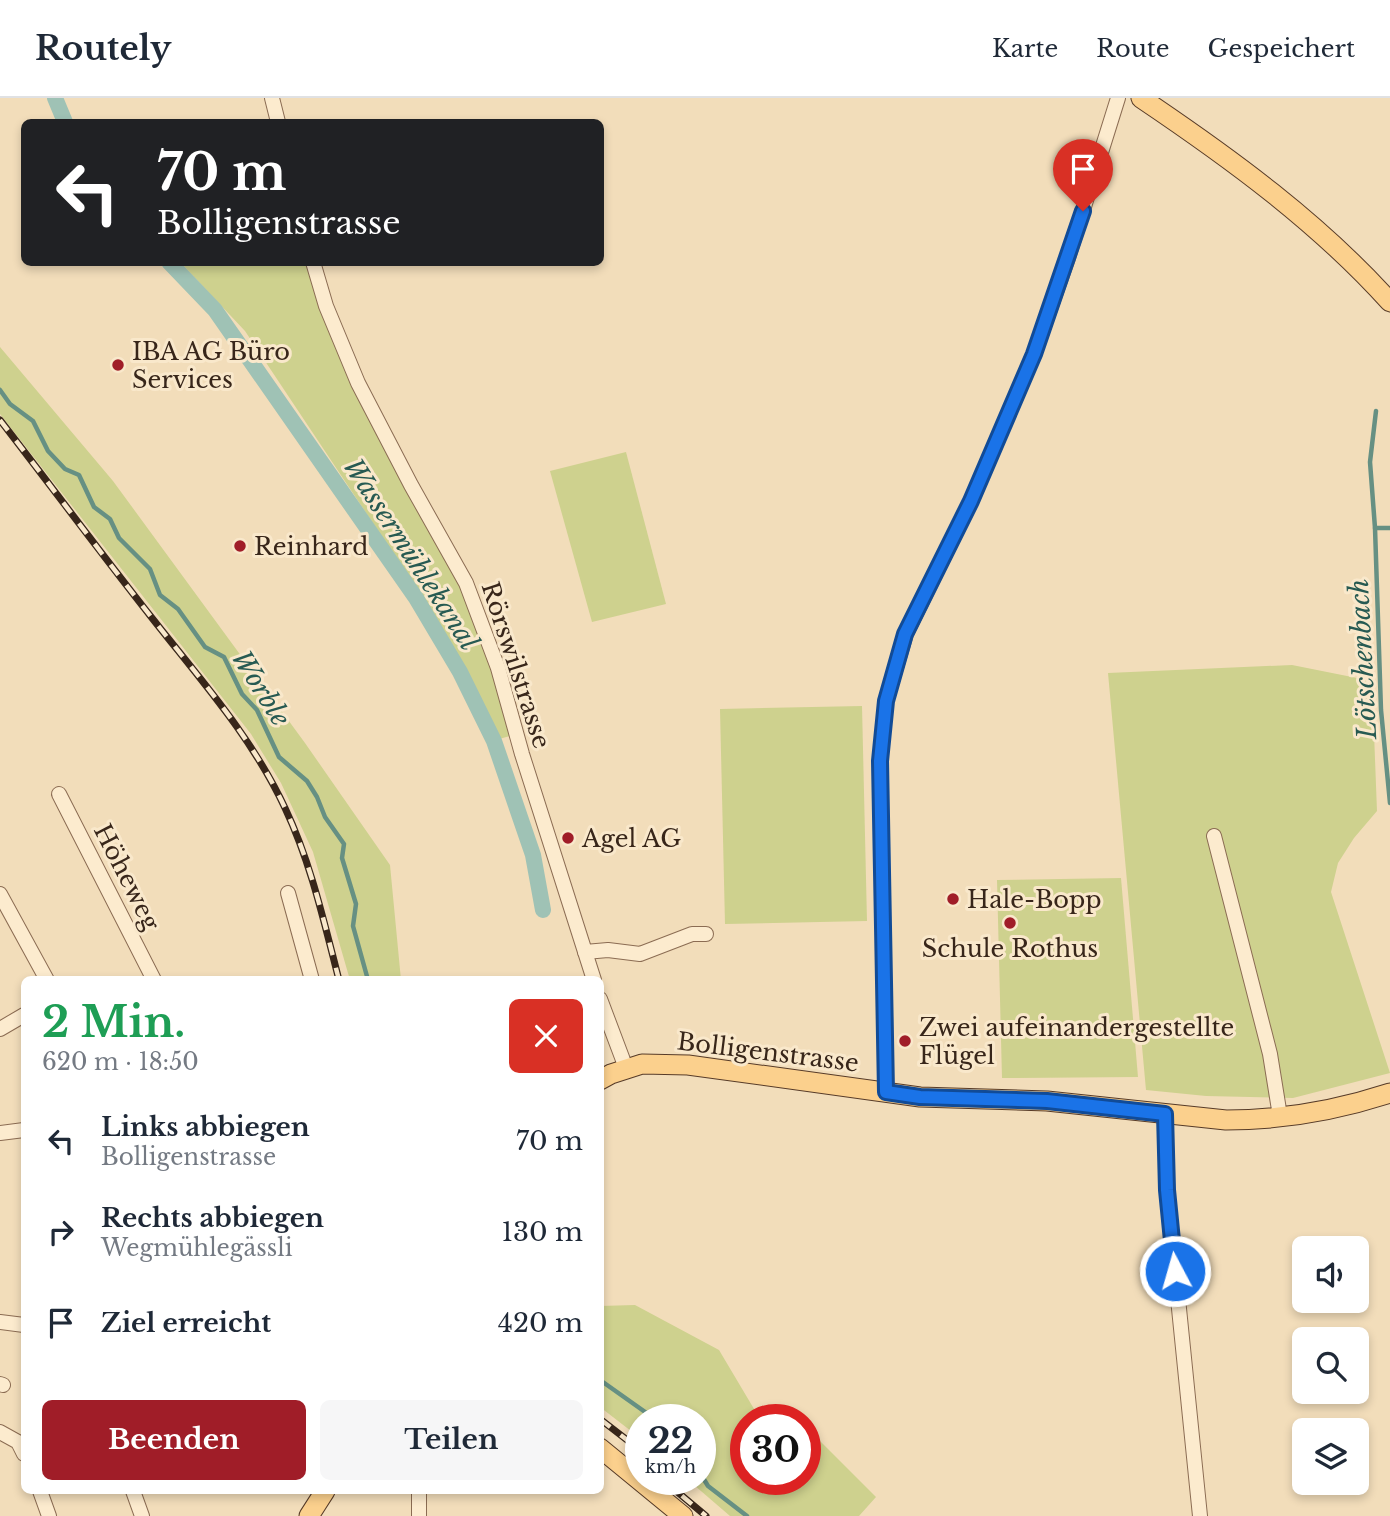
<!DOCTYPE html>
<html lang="de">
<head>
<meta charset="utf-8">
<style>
  body { margin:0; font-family:"Libre Baskerville",serif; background:#f6f6f7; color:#1f2937; height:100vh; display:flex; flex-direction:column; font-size:26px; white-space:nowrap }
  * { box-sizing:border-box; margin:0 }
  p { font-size:23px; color:#747a83 }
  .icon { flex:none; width:38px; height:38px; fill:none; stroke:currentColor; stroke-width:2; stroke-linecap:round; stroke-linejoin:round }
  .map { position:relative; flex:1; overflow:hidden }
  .panel { position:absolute; left:21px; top:878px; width:583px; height:518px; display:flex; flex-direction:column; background:#fff; border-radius:10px; box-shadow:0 4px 10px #0003 }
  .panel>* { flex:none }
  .hud { position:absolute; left:21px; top:21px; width:583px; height:147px; border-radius:10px; box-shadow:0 4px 10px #0003; background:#202124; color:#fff; overflow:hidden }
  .fabs { position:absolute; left:1292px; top:1138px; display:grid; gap:14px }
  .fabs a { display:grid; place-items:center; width:77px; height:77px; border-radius:10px; background:#fff; box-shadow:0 4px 10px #0003; font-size:35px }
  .speed { position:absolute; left:625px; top:1306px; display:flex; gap:14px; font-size:35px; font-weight:700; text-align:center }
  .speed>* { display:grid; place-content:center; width:91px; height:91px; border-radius:50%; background:#fff; box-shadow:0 4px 10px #0003; line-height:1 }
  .speed small { font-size:18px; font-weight:400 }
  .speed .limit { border:10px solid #d22; background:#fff; color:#111 }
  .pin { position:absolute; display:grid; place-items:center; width:60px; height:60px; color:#fff; margin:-72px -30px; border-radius:50% 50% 50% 0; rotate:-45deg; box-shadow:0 0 7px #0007 }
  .pin .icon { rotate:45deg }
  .me { position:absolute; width:77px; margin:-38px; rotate:354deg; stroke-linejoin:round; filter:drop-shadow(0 0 5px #0008) }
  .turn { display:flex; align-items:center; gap:24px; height:147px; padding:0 21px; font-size:32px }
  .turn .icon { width:91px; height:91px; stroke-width:2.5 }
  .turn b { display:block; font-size:49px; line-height:60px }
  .round { display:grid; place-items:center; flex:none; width:74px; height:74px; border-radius:10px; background:#f6f6f7 }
  .headline { display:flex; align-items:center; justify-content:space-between; height:119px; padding:0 21px }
  h1 { font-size:42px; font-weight:800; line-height:52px; color:#1e9e55 }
  .cta { display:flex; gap:14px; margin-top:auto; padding:14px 21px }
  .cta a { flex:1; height:80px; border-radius:10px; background:#a01d28; color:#fff; font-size:28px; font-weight:800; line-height:80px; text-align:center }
  .cta a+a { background:#f6f6f7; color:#1f2937 }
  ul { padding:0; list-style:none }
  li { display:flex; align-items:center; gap:21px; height:91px; padding:0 21px }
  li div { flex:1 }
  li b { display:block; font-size:26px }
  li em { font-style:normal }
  header { display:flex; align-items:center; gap:42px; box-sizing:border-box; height:98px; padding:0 35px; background:#fff; border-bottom:2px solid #e0e1e3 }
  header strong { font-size:33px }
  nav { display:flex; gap:38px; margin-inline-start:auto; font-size:24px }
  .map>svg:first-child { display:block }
  .green { fill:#ced18e }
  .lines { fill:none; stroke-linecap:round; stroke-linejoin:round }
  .stream { stroke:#669083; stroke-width:4.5 }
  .canal { stroke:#9fc2b5; stroke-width:16 }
  .minor-casing { stroke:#8b6c53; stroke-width:16 }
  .major-casing { stroke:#573b28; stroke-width:21 }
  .minor { stroke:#fcebce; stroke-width:14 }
  .major { stroke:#fbd08d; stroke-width:19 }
  .rail-casing { stroke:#38261a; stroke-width:7 }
  .rail { stroke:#f9e8cb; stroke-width:4.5; stroke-dasharray:13; stroke-linecap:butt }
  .route-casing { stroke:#114b97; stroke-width:18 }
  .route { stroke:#1a73e8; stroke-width:12 }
  .poi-dot { fill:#a01d28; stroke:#f9e8cb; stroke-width:2.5 }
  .labels { text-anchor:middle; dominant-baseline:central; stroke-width:6; stroke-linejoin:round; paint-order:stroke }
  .poi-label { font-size:24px; fill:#38261a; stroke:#f9e8cb; text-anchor:start }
  .street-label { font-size:24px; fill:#38261a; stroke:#f9e8cb }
  .water-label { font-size:26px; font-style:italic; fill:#275a52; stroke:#f9e8cb }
</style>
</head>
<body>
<header>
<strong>Routely</strong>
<nav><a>Karte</a><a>Route</a><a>Gespeichert</a></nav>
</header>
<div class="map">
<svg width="1390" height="1418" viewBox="0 0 1390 1418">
  <rect width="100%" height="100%" fill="#f2ddba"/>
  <g class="green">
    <polygon points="181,165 313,165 326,208 466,485 517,636 499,641 464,570 420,496 245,233"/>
    <polygon points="0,249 113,383 305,645 390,767 401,882 350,882 313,754 281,685 251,636 0,316"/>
    <polygon points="626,354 666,506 592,524 550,373"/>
    <polygon points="1292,567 1372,583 1377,713 1354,740 1338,765 1331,794 1390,975 1293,1000 1206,998 1146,992 1108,575"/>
    <polygon points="862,608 867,823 725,826 720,611"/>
    <polygon points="1121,780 1138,979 1002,980 997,782"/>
    <polygon points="635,1207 719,1252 760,1321 746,1321 746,1381 805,1381 805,1338 811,1334 876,1399 859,1418 730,1418 687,1381 700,1381 700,1321 640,1321 640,1340 600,1309 600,1208"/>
  </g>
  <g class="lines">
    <g class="stream">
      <polyline points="0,292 10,306 33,323 48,353 65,371 79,377 94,409 110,421 119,440 150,471 160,497 178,511 205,549 224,559 242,596 257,612 279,659 307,683 317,699 325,719 344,746 342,760 356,806 353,828 368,882"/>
      <polyline points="1375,430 1370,364 1376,313"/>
      <polyline points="1390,430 1375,430 1381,612 1390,705"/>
      <polyline points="600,1282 655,1321"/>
      <polyline points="700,1375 708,1388 747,1418"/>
    </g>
    <g class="canal">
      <polyline points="55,0 65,24"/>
      <polyline points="169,164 215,212 416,500 460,574 494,643 533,757 543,812"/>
    </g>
    <g class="minor-casing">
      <g id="minor">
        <polyline points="272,0 278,24"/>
        <polyline points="313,164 326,208 358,285 411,387 466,485 498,570 522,656 594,882"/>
        <polyline points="59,696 154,882"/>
        <polyline points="1214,738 1270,956 1280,1018"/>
        <polyline points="288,795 312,882"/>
        <polyline points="0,796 47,882"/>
        <polyline points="585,854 608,852 640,856 692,836 706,836"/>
        <polyline points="600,901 626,970"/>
        <polyline points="0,931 24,917"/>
        <polyline points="886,994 880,663 886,603 906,536 971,403 1034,256 1068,160 1118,0"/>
        <polyline points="1165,1016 1167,1092 1200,1418"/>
        <polyline points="0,1035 24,1032"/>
        <polyline points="0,1224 24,1227"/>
        <polyline points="0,1286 3,1287"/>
        <polyline points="0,1334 18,1344 24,1356"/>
        <polyline points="40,1393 49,1418"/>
        <polyline points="133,1393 142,1418"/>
        <polyline points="419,1418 419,1393"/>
      </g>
    </g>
    <g class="major-casing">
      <g id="major">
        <path d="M1141,0C1230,60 1318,124 1390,204"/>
        <path d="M600,982L611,976L642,966L688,967L920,999L1047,1003L1226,1022C1281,1022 1338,1012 1390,995"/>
        <polyline points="600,1350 683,1418"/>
        <polyline points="309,1418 325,1393"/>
      </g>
    </g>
    <use href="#minor" class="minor"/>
    <use href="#major" class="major"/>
    <g class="rail-casing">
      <g id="rail">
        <path d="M0,322C51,388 100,454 152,520C200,581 252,639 285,710C311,765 324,824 339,882"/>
        <polyline points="600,1321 640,1352"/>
        <polyline points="662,1381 706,1418"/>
      </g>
    </g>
    <use href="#rail" class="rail"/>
  </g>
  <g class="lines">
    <g class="route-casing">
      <polyline id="route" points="1083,113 1034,256 971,403 905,536 886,603 880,663 886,994 920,999 1047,1003 1165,1016 1167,1092 1175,1173"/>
    </g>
    <use href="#route" class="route"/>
  </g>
  <g class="poi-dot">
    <circle cx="118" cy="267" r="7"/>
    <circle cx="240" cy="448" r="7"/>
    <circle cx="568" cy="740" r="7"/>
    <circle cx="953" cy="801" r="7"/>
    <circle cx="1010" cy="825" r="7"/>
    <circle cx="905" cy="943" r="7"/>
  </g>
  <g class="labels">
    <g class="poi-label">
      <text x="132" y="253">IBA AG Büro<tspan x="132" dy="28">Services</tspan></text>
      <text x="254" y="448">Reinhard</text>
      <text x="582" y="740">Agel AG</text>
      <text x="967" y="801">Hale-Bopp</text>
      <text x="1010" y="850" text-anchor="middle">Schule Rothus</text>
      <text x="919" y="929">Zwei aufeinandergestellte<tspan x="919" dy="28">Flügel</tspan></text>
    </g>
    <g class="street-label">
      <text transform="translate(516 567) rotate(72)">Rörswilstrasse</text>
      <text transform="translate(127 779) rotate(63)">Höheweg</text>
      <text transform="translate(768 954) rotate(7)">Bolligenstrasse</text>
    </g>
    <g class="water-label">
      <text transform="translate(411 456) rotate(57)">Wassermühlekanal</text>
      <text transform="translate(1363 561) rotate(-93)">Lötschenbach</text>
      <text transform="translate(261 590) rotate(58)">Worble</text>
    </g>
  </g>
</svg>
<div class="fabs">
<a><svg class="icon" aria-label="sound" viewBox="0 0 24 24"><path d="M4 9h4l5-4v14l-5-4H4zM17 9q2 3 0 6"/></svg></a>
<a><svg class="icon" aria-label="search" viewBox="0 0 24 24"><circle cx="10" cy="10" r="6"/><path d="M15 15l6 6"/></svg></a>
<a><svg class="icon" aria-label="layers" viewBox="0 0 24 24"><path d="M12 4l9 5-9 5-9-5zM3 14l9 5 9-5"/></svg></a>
</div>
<div class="speed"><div>22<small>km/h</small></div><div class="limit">30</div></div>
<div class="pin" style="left:1083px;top:113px;background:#d93025"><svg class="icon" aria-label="arrive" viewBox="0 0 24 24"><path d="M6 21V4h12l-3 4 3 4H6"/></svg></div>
<svg class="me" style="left:1175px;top:1173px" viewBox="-20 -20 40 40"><circle r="17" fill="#1a73e8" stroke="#fff" stroke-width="3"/><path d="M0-11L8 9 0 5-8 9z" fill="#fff"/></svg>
<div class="hud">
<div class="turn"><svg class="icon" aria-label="left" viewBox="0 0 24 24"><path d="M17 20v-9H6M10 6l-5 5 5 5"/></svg><div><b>70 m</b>Bolligenstrasse</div></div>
</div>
<section class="panel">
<div class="headline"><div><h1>2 Min.</h1><p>620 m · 18:50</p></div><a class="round" style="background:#d93025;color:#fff"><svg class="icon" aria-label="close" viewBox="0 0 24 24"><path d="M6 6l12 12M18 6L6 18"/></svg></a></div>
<ul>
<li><svg class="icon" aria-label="left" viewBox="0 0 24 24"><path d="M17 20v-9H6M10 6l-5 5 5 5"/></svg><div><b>Links abbiegen</b><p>Bolligenstrasse</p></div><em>70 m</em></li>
<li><svg class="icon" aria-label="right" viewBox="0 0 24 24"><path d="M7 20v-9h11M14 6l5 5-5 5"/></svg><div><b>Rechts abbiegen</b><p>Wegmühlegässli</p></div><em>130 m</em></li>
<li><svg class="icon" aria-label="arrive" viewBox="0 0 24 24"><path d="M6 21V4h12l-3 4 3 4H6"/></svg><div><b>Ziel erreicht</b></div><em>420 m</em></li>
</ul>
<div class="cta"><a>Beenden</a><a>Teilen</a></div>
</section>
</div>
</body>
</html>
